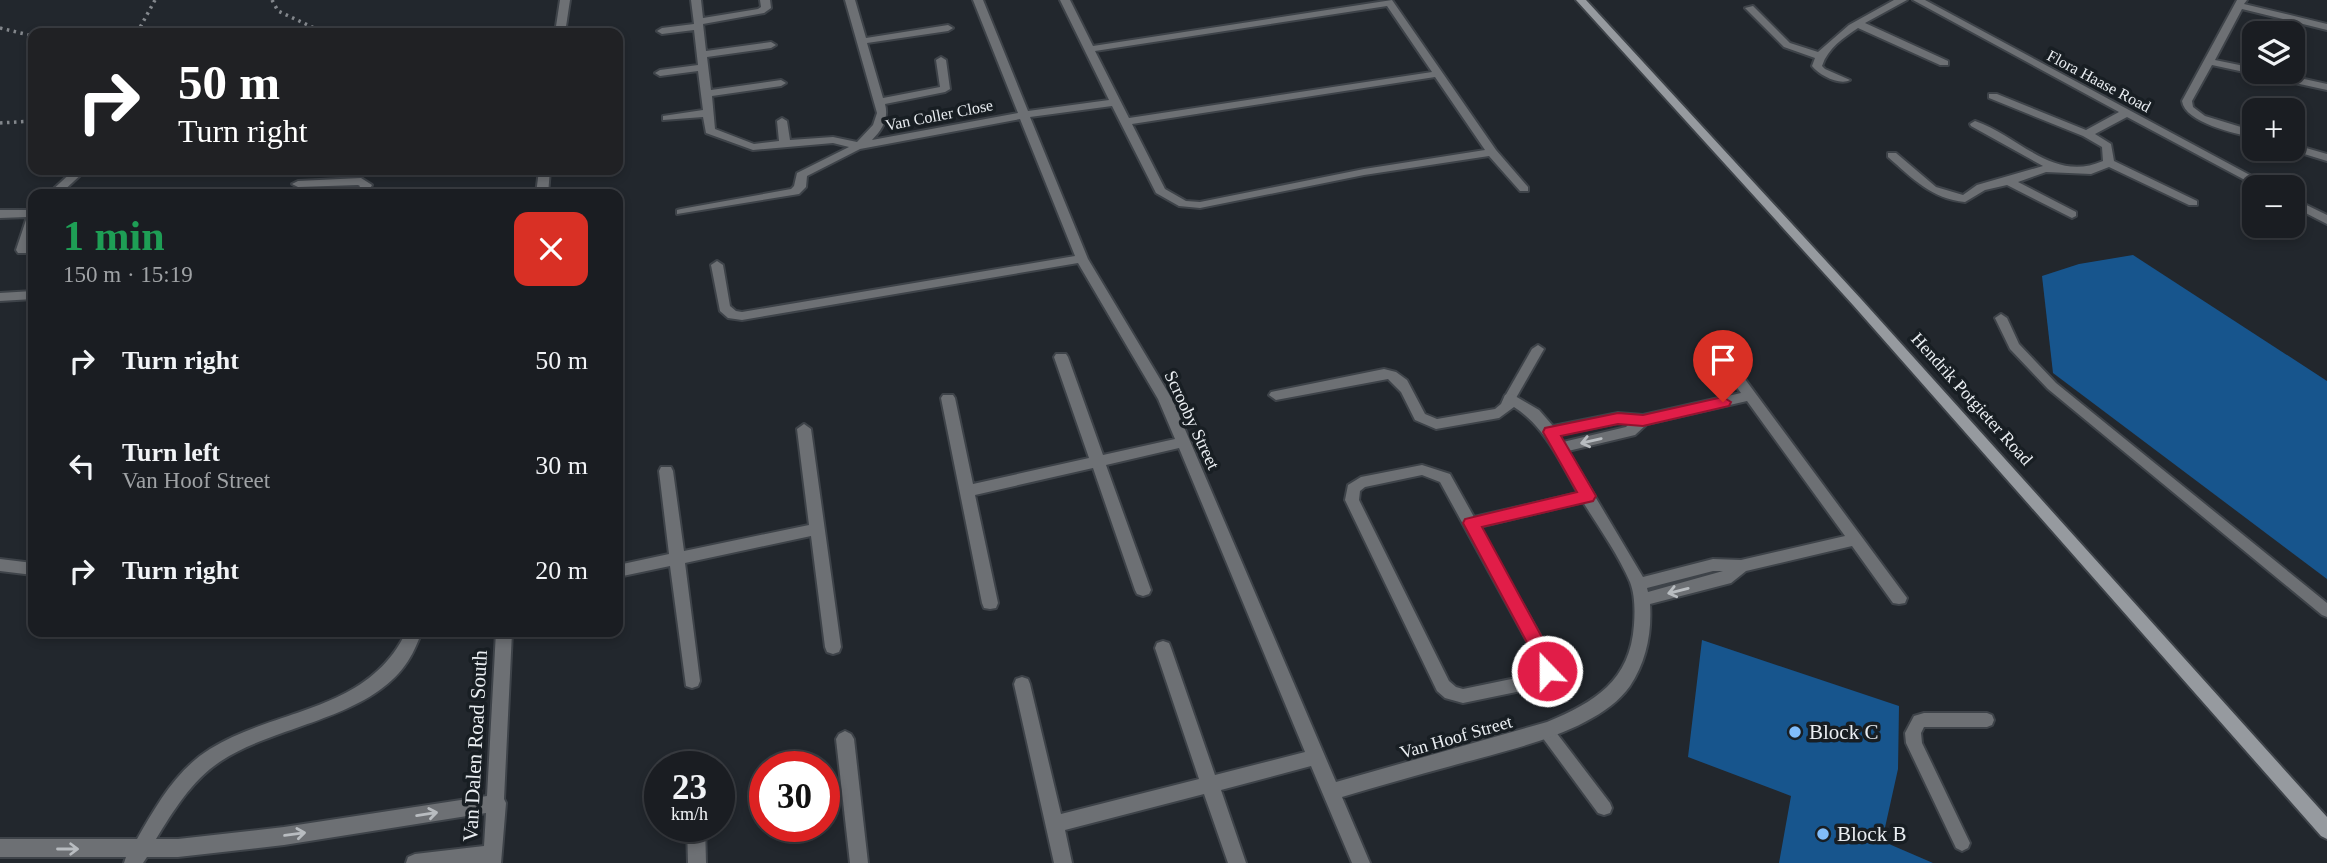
<!DOCTYPE html>
<html lang="en">
<head>
<meta charset="utf-8">
<style>
  body { margin:0; font-family:"Times New Roman",serif; background:#272a2f; color:#f1f3f6; height:100vh; display:flex; flex-direction:column; font-size:26px; white-space:nowrap }
  * { box-sizing:border-box; margin:0 }
  p { font-size:23px; color:#9fa2a5 }
  .icon { flex:none; width:38px; height:38px; fill:none; stroke:currentColor; stroke-width:2; stroke-linecap:round; stroke-linejoin:round }
  .map { position:relative; flex:1; overflow:hidden }
  .drawer { position:absolute; left:28px; top:189px; width:595px; height:448px; display:flex; flex-direction:column; background:#1a1d22; border-radius:14px; box-shadow:0 4px 10px #0003,0 0 0 2px #383b40 }
  .drawer>* { flex:none }
  .hud { position:absolute; left:28px; top:28px; width:595px; height:147px; border-radius:14px; box-shadow:0 4px 10px #0003,0 0 0 2px #383b40; background:#202124; color:#fff; overflow:hidden }
  .controls { position:absolute; left:2242px; top:21px; display:grid; gap:14px }
  .controls a { display:grid; place-items:center; width:63px; height:63px; border-radius:14px; background:#1a1d22; box-shadow:0 4px 10px #0003,0 0 0 2px #383b40; font-size:35px }
  .speed { position:absolute; left:644px; top:751px; display:flex; gap:14px; font-size:35px; font-weight:700; text-align:center }
  .speed>* { display:grid; place-content:center; width:91px; height:91px; border-radius:50%; background:#1a1d22; box-shadow:0 4px 10px #0003,0 0 0 2px #383b40; line-height:1 }
  .speed small { font-size:18px; font-weight:400 }
  .speed .limit { border:10px solid #d22; background:#fff; color:#111 }
  .pin { position:absolute; display:grid; place-items:center; width:60px; height:60px; color:#fff; margin:-72px -30px; border-radius:50% 50% 50% 0; rotate:-45deg; box-shadow:0 0 7px #0007 }
  .pin .icon { rotate:45deg }
  .me { position:absolute; width:77px; margin:-38px; rotate:338deg; stroke-linejoin:round; filter:drop-shadow(0 0 5px #0008) }
  .turn { display:flex; align-items:center; gap:24px; height:147px; padding:0 35px; font-size:32px }
  .turn .icon { width:91px; height:91px; stroke-width:2.5 }
  .turn b { display:block; font-size:49px; line-height:60px }
  .round { display:grid; place-items:center; flex:none; width:74px; height:74px; border-radius:14px; background:#272a2f }
  .headline { display:flex; align-items:center; justify-content:space-between; height:119px; padding:0 35px }
  h1 { font-size:42px; font-weight:700; line-height:52px; color:#1e9e55 }
  ul { padding:0; list-style:none }
  li { display:flex; align-items:center; gap:21px; height:105px; padding:0 35px }
  li div { flex:1 }
  li b { display:block; font-size:26px }
  li em { font-style:normal }
  .map>svg:first-child { display:block }
  .building { fill:#17558d }
  .lines { fill:none; stroke-linecap:round; stroke-linejoin:round }
  .service-casing { stroke:#3e4349; stroke-width:4 }
  .minor-casing { stroke:#3e4349; stroke-width:4 }
  .secondary-casing { stroke:#3e4349; stroke-width:4 }
  .path { stroke:#83878c; stroke-width:3.5; stroke-dasharray:2.5 4.5; stroke-linecap:butt }
  .service { fill:#6d7074; fill-rule:evenodd }
  .minor { fill:#6d7074; fill-rule:evenodd }
  .secondary { fill:#969a9f; fill-rule:evenodd }
  .oneway { stroke:#b8bcc0 }
  .route { fill:#e11d48; stroke:#92132f; stroke-width:2 }
  .poi-dot { fill:#81bdfa; stroke:#181e23; stroke-width:2.5 }
  .labels { text-anchor:middle; dominant-baseline:central; stroke-width:7; stroke-linejoin:round; paint-order:stroke }
  .far-street-label { font-size:16px; fill:#eaeef2; stroke:#181e23 }
  .street-label { font-size:18px; fill:#eaeef2; stroke:#181e23 }
  .near-poi-label { font-size:21px; fill:#eaeef2; stroke:#181e23; text-anchor:start }
  .near-street-label { font-size:21px; fill:#eaeef2; stroke:#181e23 }
</style>
</head>
<body>
<div class="map">
<svg width="2327" height="863" viewBox="0 0 2327 863">
  <rect width="100%" height="100%" fill="#22272d"/>
  <g class="building">
    <polygon points="2133,255 2327,381 2327,579 2053,373 2042,276 2079,264"/>
    <polygon points="1702,640 1899,706 1898,769 1882,841 1933,863 1779,863 1791,796 1688,757"/>
  </g>
  <g class="lines">
    <g class="service-casing">
      <g id="service">
        <polygon points="2001,314 2007,318 2019,344 2056,383 2327,603 2327,617 2322,615 2048,389 2010,349 1995,318"/>
        <polygon points="1538,345 1544,349 1516,398 1510,402 1506,401 1504,398 1532,349"/>
        <polygon points="1924,713 1987,713 1992,715 1994,720 1992,725 1987,727 1924,727 1921,733 1922,743 1970,843 1968,848 1962,851 1956,848 1906,743 1905,733 1914,716"/>
        <polygon points="1547,725 1552,727 1610,803 1612,808 1610,813 1604,815 1598,813 1542,737 1539,732 1542,727"/>
      </g>
    </g>
    <g class="minor-casing">
      <g id="minor">
        <polygon points="560,0 570,0 565,33 555,33"/>
        <path d="M691,0H701L703,18L758,9L761,7L760,0H770L771,8L764,13L703,24L706,51L771,42L776,45L771,48L707,57L711,90L781,80L786,83L781,86L712,96L715,129L754,144L779,141L777,121L782,118L787,121L790,140L833,137L857,142L873,125L877,113L845,0H855L866,38L948,25L953,28L948,31L867,43L883,98L940,87L936,60L941,57L946,60L950,89L945,92L885,104C889,119 882,130 872,140L1018,113L973,0H983L1028,111L1109,100L1060,0H1070L1093,46L1392,0L1496,150L1528,187V191H1520L1489,156L1364,175L1200,208L1179,206L1156,193L1112,106L1030,117L1088,259L1172,399L1336,782L1547,722C1595,702 1630,681 1634,625C1635,611 1635,595 1630,582C1618,554 1599,528 1583,502L1479,527L1553,658L1555,671L1546,685L1540,687L1463,703L1445,698L1437,691L1345,500L1348,485L1361,477L1422,465L1450,474L1474,517L1578,493C1560,461 1545,427 1514,407L1499,418L1436,429L1415,420L1401,392L1388,379L1276,400L1269,395L1271,392L1384,369L1396,372L1407,380L1425,414L1437,419L1495,409L1501,404L1505,395L1510,393L1539,410L1553,426L1618,413L1643,415L1741,393L1707,347L1709,344H1719L1907,598L1905,603L1899,604L1893,603L1852,546L1746,571L1731,583L1650,604C1652,633 1646,662 1630,686C1597,733 1503,751 1451,766C1414,776 1378,786 1342,797L1370,863H1352L1311,766L1221,790L1246,863H1228L1204,794L1065,830L1072,863H1054L1014,684L1016,679L1022,677L1028,679L1030,684L1061,814L1199,779L1155,648L1157,643L1163,641L1169,643L1171,648L1215,775L1305,752L1179,448L1106,465L1151,590L1149,594L1143,596L1137,594L1135,590L1093,468L975,495L998,603L996,608L990,609L984,608L982,603L941,398L943,395H953L955,398L973,484L1089,458L1054,357L1056,354H1066L1068,357L1103,455L1175,439L1158,399L1078,263L742,320L728,318L720,311L711,265L717,261L723,265L730,306L736,311L742,312L1075,256L1020,119L860,149L807,176L806,187L799,194L677,214V210L681,209L791,189L794,186L797,173L849,147L833,143L753,150L706,133L703,117L663,120V116L703,110L698,71L660,76L655,73L660,70L698,65L694,30L662,34L657,31L662,28L694,24ZM1387,6L1432,72L1129,118L1095,51ZM1435,77L1485,150L1364,169L1200,202L1186,201L1165,189L1132,124ZM1747,401L1845,536L1741,560L1713,559L1643,577L1568,451L1635,435L1647,424ZM1618,423L1629,424L1626,427L1563,442L1558,435ZM1422,475L1440,482L1539,663V669L1535,674L1463,689L1456,687L1449,681L1359,500L1360,491L1365,487ZM1713,571H1723L1648,592L1647,588Z"/>
        <path d="M1894,0H1907L1865,23L1948,61V65H1940L1858,28C1843,38 1828,48 1822,66L1825,69L1850,80C1840,86 1819,75 1812,66L1815,58L1784,47L1745,8L1753,6L1790,43L1818,52L1849,25Z"/>
        <path d="M1913,0H1925L2272,187H2258L2127,117L2095,134L2111,144L2114,161L2197,201V205H2189L2109,167L2091,174L2046,172L2018,182L2076,212V216L2072,218L2007,185L1985,190L1965,202C1932,199 1912,178 1888,157V153H1896L1936,187L1963,195L1977,185L2043,166L1971,126L1970,124L1975,121C2019,136 2053,183 2103,161L2102,147L2083,136L1989,98V94H1997L2086,130L2119,112Z"/>
        <path d="M2237,0H2247L2244,4L2327,24V30L2242,9L2215,60L2254,68V72H2273L2327,84V90L2212,65L2192,101L2193,107L2205,116L2254,131V138C2235,133 2185,123 2182,101Z"/>
        <polygon points="2292,144 2327,154 2327,161 2288,149 2292,149"/>
        <polygon points="74,170 86,170 60,194 48,194"/>
        <polygon points="539,170 550,170 548,194 536,194"/>
        <polygon points="361,178 372,185 367,194 355,194 360,186 358,185 298,187 292,184 298,181"/>
        <polygon points="2292,198 2327,215 2327,224 2292,206"/>
        <polygon points="0,210 33,210 33,233 26,253 18,253 16,250 27,217 0,218"/>
        <polygon points="33,291 33,299 0,301 0,293"/>
        <polygon points="804,424 811,429 841,647 839,652 833,654 827,652 825,647 811,536 685,563 700,681 698,686 692,688 686,686 670,566 618,577 618,565 669,554 659,471 661,467 671,467 673,471 684,551 809,525 797,429"/>
        <polygon points="0,559 33,563 33,575 0,571"/>
        <path d="M406,632H422C418,641 414,652 408,661C371,719 275,725 221,761C192,780 174,810 156,839H178L284,827L487,796L496,632H512L504,799L506,803L501,863H406L408,857L415,854L484,846L486,813L284,845L178,857H147L143,863H124L126,857H0V839H137C156,806 176,770 210,749C276,708 368,712 406,632Z"/>
        <polygon points="845,731 851,734 854,739 868,863 850,863 836,739 839,734"/>
        <polygon points="687,826 705,826 706,863 688,863"/>
      </g>
    </g>
    <g class="secondary-casing">
      <polygon id="secondary" points="1576,0 1586,0 1861,299 2327,817 2327,839 2321,836 1853,305"/>
    </g>
    <g class="path">
      <polyline points="272,0 278,11 325,33"/>
      <polyline points="0,28 33,36"/>
      <polyline points="137,33 155,0"/>
      <polyline points="0,123 33,121"/>
    </g>
    <use href="#service" class="service"/>
    <use href="#minor" class="minor"/>
    <use href="#secondary" class="secondary"/>
  </g>
  <defs><path id="oneway-shaft" d="M-6 0H5M1.5-3L5.5 0L1.5 3" fill="none" stroke-width="1.6" stroke-linecap="round" stroke-linejoin="round" transform="scale(1.75)"/></defs>
  <g class="oneway">
    <use href="#oneway-shaft" transform="translate(1591 441) rotate(167)"/>
    <use href="#oneway-shaft" transform="translate(1678 591) rotate(166)"/>
    <use href="#oneway-shaft" transform="translate(427 814) rotate(-9)"/>
    <use href="#oneway-shaft" transform="translate(295 834) rotate(-8)"/>
    <use href="#oneway-shaft" transform="translate(68 849)"/>
  </g>
  <polygon class="route" points="1723,397 1731,402 1729,406 1643,426 1618,424 1561,436 1596,496 1593,501 1482,527 1556,663 1554,677 1541,677 1538,663 1463,523 1465,519 1577,492 1543,432 1545,428 1618,413 1643,415"/>
  <g class="poi-dot">
    <circle cx="1795" cy="732" r="7"/>
    <circle cx="1823" cy="834" r="7"/>
  </g>
  <g class="labels">
    <g class="far-street-label">
      <text transform="translate(2099 81) rotate(28)">Flora Haase Road</text>
      <text transform="translate(939 115) rotate(-11)">Van Coller Close</text>
    </g>
    <g class="street-label">
      <text transform="translate(1972 399) rotate(48)">Hendrik Potgieter Road</text>
      <text transform="translate(1192 420) rotate(65)">Scrooby Street</text>
      <text transform="translate(1456 737) rotate(-16)">Van Hoof Street</text>
    </g>
    <g class="near-poi-label">
      <text x="1809" y="732">Block C</text>
      <text x="1837" y="834">Block B</text>
    </g>
    <g class="near-street-label">
      <text transform="translate(475 746) rotate(-87)">Van Dalen Road South</text>
    </g>
  </g>
</svg>
<div class="controls">
<a><svg class="icon" aria-label="layers" viewBox="0 0 24 24"><path d="M12 4l9 5-9 5-9-5zM3 14l9 5 9-5"/></svg></a>
<a>+</a>
<a>−</a>
</div>
<div class="speed"><div>23<small>km/h</small></div><div class="limit">30</div></div>
<div class="pin" style="left:1723px;top:402px;background:#d93025"><svg class="icon" aria-label="arrive" viewBox="0 0 24 24"><path d="M6 21V4h12l-3 4 3 4H6"/></svg></div>
<svg class="me" style="left:1547px;top:671px" viewBox="-20 -20 40 40"><circle r="17" fill="#e11d48" stroke="#fff" stroke-width="3"/><path d="M0-11L8 9 0 5-8 9z" fill="#fff"/></svg>
<div class="hud">
<div class="turn"><svg class="icon" aria-label="right" viewBox="0 0 24 24"><path d="M7 20v-9h11M14 6l5 5-5 5"/></svg><div><b>50 m</b>Turn right</div></div>
</div>
<section class="drawer">
<div class="headline"><div><h1>1 min</h1><p>150 m · 15:19</p></div><a class="round" style="background:#d93025;color:#fff"><svg class="icon" aria-label="close" viewBox="0 0 24 24"><path d="M6 6l12 12M18 6L6 18"/></svg></a></div>
<ul>
<li><svg class="icon" aria-label="right" viewBox="0 0 24 24"><path d="M7 20v-9h11M14 6l5 5-5 5"/></svg><div><b>Turn right</b></div><em>50 m</em></li>
<li><svg class="icon" aria-label="left" viewBox="0 0 24 24"><path d="M17 20v-9H6M10 6l-5 5 5 5"/></svg><div><b>Turn left</b><p>Van Hoof Street</p></div><em>30 m</em></li>
<li><svg class="icon" aria-label="right" viewBox="0 0 24 24"><path d="M7 20v-9h11M14 6l5 5-5 5"/></svg><div><b>Turn right</b></div><em>20 m</em></li>
</ul>
</section>
</div>
</body>
</html>
